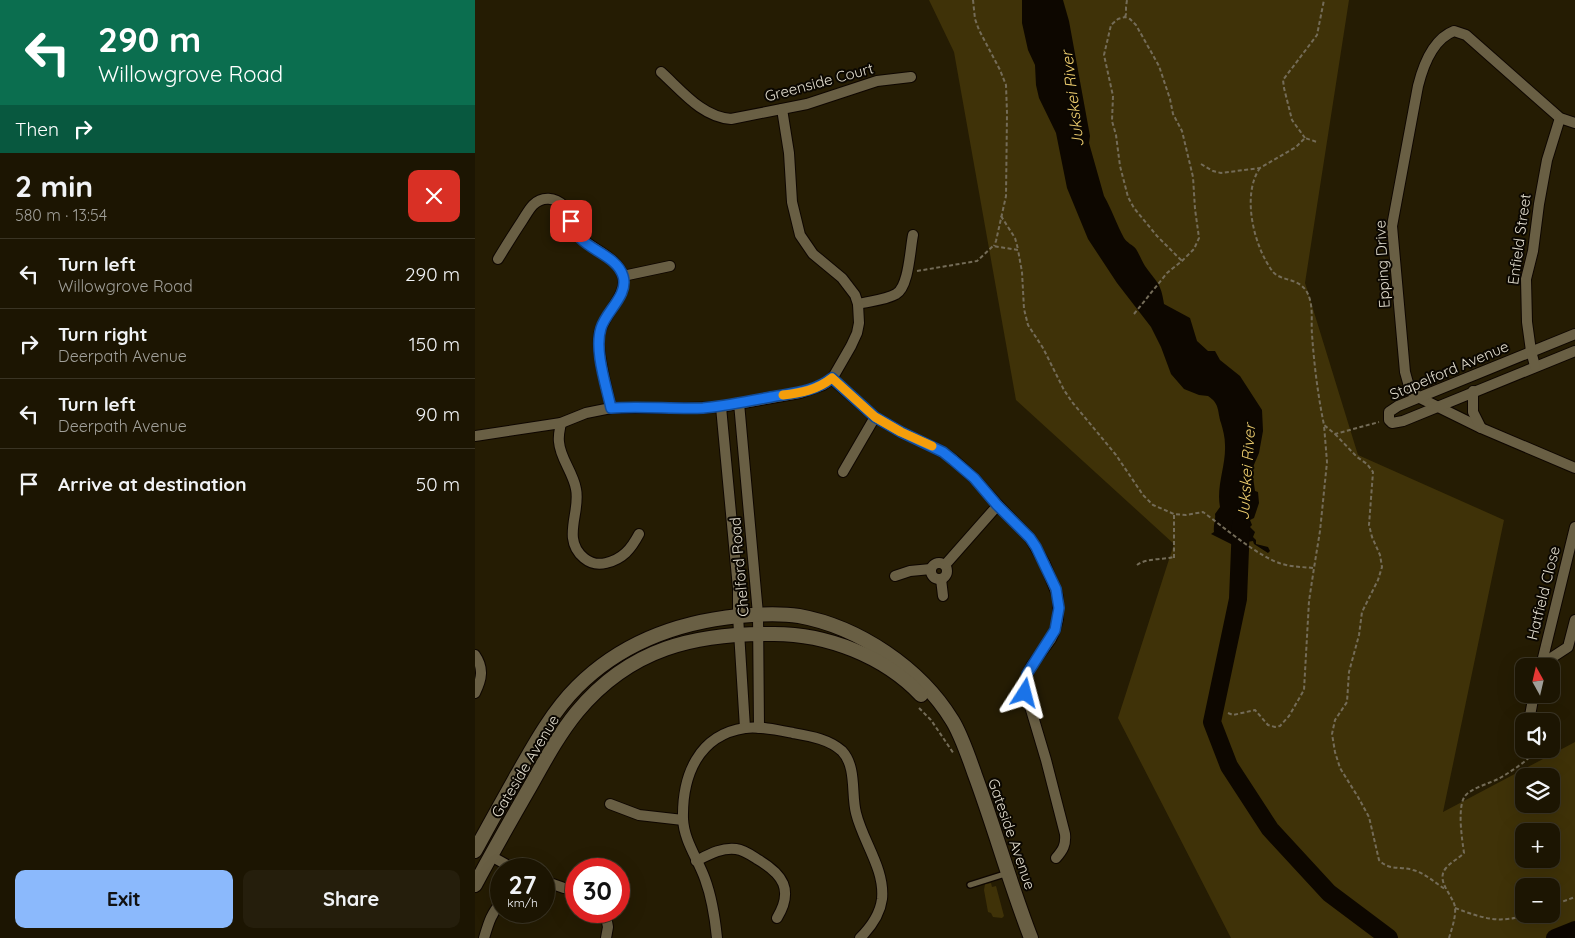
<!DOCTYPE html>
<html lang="en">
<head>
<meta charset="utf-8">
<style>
  body { margin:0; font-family:Quicksand,sans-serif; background:#251e0c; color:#f1f3f6; height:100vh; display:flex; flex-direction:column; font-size:19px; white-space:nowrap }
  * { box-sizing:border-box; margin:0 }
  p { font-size:16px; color:#a09f99 }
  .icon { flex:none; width:28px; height:28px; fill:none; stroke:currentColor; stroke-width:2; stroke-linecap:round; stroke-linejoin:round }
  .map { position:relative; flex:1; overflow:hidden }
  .side { display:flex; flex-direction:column; background:#1c1502; width:475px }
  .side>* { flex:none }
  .hud { background:#0b6e4f; color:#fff; overflow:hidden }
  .needle { width:32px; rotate:352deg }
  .buttons { position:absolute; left:1040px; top:658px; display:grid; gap:10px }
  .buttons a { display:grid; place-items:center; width:45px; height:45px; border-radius:10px; background:#1c1502; box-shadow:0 5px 20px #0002,0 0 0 1px #3a3424; font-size:25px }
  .speed { position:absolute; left:15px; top:858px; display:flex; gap:10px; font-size:25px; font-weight:700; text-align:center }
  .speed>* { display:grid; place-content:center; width:65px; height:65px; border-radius:50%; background:#1c1502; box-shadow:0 5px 20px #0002,0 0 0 1px #3a3424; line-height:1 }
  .speed small { font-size:12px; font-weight:400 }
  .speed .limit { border:8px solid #d22; background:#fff; color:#111 }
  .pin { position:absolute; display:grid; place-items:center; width:42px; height:42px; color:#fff; margin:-21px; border-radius:10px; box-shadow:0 2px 8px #0006 }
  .me { position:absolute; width:55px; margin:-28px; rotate:9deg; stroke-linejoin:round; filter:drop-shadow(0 0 4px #0008) }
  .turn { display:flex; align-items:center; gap:18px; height:105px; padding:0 15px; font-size:22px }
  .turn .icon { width:65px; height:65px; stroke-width:2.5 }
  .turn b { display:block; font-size:35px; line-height:42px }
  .then { display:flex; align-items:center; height:48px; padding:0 15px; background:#0003; gap:10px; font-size:19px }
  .round { display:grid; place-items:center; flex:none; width:52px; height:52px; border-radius:10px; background:#251e0c }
  .overview { display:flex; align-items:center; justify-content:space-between; height:85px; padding:0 15px }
  h1 { font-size:30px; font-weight:700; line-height:38px }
  .primary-button { display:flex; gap:10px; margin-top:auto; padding:10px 15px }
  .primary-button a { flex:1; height:58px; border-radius:10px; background:#8bb9fc; color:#111; font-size:20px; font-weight:700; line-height:58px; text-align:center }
  .primary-button a+a { background:#251e0c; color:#f1f3f6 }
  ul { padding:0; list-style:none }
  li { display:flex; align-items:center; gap:15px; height:70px; padding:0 15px; border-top:1px solid #3a3424 }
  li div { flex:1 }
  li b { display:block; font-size:19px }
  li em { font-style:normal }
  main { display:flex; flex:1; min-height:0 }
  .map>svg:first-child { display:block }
  .green { fill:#3f3208; fill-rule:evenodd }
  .water { fill:#0d0700 }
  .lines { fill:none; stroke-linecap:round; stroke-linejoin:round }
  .river { stroke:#0d0700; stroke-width:18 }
  .lane-casing { stroke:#0e0600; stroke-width:8 }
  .street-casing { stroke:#0e0600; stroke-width:12 }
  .secondary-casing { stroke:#0e0600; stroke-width:16 }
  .path { stroke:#746c58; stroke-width:2; stroke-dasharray:4 2.5; stroke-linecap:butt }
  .lane { stroke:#695f44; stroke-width:5 }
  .street { stroke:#695f44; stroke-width:10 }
  .secondary { stroke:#695f44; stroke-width:14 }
  .route-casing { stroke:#114b97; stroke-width:12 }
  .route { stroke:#1a73e8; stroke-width:9 }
  .slow { stroke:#f59e0b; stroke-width:9 }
  .labels { text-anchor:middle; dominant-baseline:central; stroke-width:4; stroke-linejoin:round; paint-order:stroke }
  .street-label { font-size:15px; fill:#e0dbcc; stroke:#0b0701 }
  .water-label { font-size:16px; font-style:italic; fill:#efce6e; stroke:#0b0701 }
</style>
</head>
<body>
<main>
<section class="side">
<div class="hud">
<div class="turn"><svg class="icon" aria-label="left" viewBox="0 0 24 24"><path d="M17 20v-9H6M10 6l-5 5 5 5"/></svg><div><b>290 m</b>Willowgrove Road</div></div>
<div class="then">Then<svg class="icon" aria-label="right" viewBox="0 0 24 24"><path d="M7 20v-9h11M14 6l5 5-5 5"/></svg></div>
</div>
<div class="overview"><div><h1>2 min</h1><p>580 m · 13:54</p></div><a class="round" style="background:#d93025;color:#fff"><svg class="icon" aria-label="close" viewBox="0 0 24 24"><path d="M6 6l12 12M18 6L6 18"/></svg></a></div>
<ul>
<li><svg class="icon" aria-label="left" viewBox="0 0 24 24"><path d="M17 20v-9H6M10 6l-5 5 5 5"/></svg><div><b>Turn left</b><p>Willowgrove Road</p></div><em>290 m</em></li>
<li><svg class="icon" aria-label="right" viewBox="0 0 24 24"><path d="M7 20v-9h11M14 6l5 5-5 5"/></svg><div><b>Turn right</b><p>Deerpath Avenue</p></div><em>150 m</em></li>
<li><svg class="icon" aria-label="left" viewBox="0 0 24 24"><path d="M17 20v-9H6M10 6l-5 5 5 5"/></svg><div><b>Turn left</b><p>Deerpath Avenue</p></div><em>90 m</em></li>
<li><svg class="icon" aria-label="arrive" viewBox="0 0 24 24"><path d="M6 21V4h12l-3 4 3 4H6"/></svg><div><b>Arrive at destination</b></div><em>50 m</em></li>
</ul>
<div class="primary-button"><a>Exit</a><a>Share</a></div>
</section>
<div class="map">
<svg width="1100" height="938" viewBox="0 0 1100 938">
  <rect width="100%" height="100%" fill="#251c03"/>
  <g class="green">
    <path d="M454,0H874L830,283L883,455L1029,520L968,812L1100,742V938H756L643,718L699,544L541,400L479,52ZM1049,776H1076V804H1049ZM1049,831H1076V859H1049ZM1049,886H1076V914H1049Z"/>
    <polygon points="516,883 517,887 521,886 529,916 527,918 518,917 516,913 513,912 509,890 510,884"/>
  </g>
  <path class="water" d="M547,0H588L594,21L615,136L614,143L629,196C637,210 642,225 649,238C652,243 658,245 661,249C664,254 667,261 670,266C681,282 686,282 689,304L715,318L722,341L733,351H740L745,360L765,376L787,410L788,431L784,453L778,467V477L780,491L783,492L784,503L779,518L775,520L777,525L775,527L780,532L778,537L781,540V544L793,547L795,551L793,553L779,544L778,541L772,542L768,550L736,534L739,532C738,525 741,520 740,514L745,507C741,486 751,466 750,445C750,437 748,430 746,423C742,410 745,404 733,396L724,395L709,389L696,374L686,347L676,327L642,283L613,239L592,188L581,133L564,98L561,85L560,65L553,50L547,23Z"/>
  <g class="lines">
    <g class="river">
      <polyline points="766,524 763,599 737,722 754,766 795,829 854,893 914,938"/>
      <polyline points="1080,938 1100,930"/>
    </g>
    <g class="lane-casing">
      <polyline id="lane" points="495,885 533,873"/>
    </g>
    <g class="street-casing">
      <g id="street">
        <path d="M186,72C207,91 227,117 256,119L332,104L402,81L436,77"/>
        <path d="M1100,123L1085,118L991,35L979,31C958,39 948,66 943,86L917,226L930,372L935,390L945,398L1006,428L1100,468"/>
        <path d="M23,259C31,246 39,233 47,221C51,215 54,209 58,205C67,196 80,197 89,206C98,215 97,230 107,239C120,250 144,259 148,277C153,296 126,316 124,336C122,355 132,388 136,408"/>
        <polyline points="148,276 195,266"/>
        <path d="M383,304C395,301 411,300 421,294C434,287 435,249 438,235"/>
        <polyline points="1100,334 923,406 914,412 914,420 917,423 928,421 1100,351"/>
        <polyline points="1060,366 1056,351 1052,322 1051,279 1058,251 1064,204 1072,160 1085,118"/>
        <path d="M357,379L400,417L426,432L468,452L479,460L499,478L523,505L555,538L570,564L583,597V619L580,630L576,639L557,665L552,674L551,693L571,760L590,834C591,845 588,850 581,858"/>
        <polyline points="998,391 998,412 1006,428"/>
        <polyline points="264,403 283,614 284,728"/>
        <polyline points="246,407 263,588 263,616 270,728"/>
        <path d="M86,423C85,429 83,435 84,442C85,458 98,472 101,489C106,512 86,539 109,558C115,563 123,565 131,563C148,559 156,549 164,534"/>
        <polyline points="0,436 86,423 111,413 136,408 211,408 246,407 325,393 348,385 357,379 376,346 382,333 384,323 383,304 380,295 367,278 338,254 325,235 317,202 314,153 307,109"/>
        <polyline points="368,472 400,417"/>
        <circle cx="464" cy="571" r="8"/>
        <polyline points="470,565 523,505"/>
        <polyline points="420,576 435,571 456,569"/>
        <polyline points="466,579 468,596"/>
        <path d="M0,655C9,668 7,679 0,693"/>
        <polyline points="1067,664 1093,647 1100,620"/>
        <polyline points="1066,666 1100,527"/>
        <polyline points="1054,721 1059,694"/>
        <polyline points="135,804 164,815 208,820"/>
        <polyline points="16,856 39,869"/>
        <path d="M221,861C233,855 247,847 261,849C269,850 276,855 282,859C308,874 319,890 302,918"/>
        <polyline points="69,881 89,888 101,889"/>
        <polyline points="130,911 133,927 131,938"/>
        <path d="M9,938C13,925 16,913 26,903"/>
        <path d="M242,938C240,918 237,898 230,879C223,859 209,841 208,819C207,776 223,735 270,728C285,726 303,730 318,733C335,736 354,739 367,751C382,767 376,794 381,813C388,842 410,869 407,899C405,915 396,927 385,938"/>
      </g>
    </g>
    <g class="secondary-casing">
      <g id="secondary">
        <path d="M0,851C14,825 28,800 42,775C59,745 77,712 102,687C146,643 204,622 264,616C285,614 304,613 324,616C384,627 445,668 477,720C486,734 494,758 500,775C520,829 535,884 556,938"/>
        <path d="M0,885C18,851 37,818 56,785C70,760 84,734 102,712C155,648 220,633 299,634C352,634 409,656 446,695"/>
      </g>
    </g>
    <g class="path">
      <polyline points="498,0 500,19 504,30 525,70 531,85 532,113 531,196 521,241 519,246"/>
      <polyline points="650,17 651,14 651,7 652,0"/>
      <polyline points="830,138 817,120 809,88 808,80 842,35 849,0"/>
      <polyline points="726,164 738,171 746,173 785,168 821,147 830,138 842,142"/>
      <path d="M785,168C766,195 779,247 798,272C808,283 829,276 835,300C838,311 836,323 837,334C839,364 843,396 849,425"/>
      <polyline points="526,216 540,238 543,249"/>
      <path d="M442,271L502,261L518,246L543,250L547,272L549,309L553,325L568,348L589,390L597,402L641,455L668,495L678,505L699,514L711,515L728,512C750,528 782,556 807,564C818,567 828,567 839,568L845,531L852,462L849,425L860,434L904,422"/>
      <polyline points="659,314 692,273 707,261 719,249 724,238 720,209 718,177 707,131 698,114 695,99 684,66 661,25 655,19 650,17 643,19 636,25 629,55 638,96 637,121 641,135 645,166 653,197 659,208 682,236 707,261"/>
      <path d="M860,434L882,457L892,464L898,472L894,525L897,537L905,555L907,567L903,580L887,612L884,635L874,672L872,702L860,720L857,734L860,752L865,768L883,797L894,817L904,860C914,871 926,866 938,870C950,873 960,883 970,889"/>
      <polyline points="699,558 699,514"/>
      <path d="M662,565C671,558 687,560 698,557"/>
      <polyline points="444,708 456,720 479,754"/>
      <polyline points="753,713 758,715 780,710 793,725 800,727 805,726 814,716 829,690 834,601 839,568"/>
      <polyline points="1076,906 1100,897"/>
      <path d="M980,908C1010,919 1024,924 1055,914"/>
      <path d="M974,938C977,928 981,917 980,907C978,895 960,881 971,868C976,862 983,859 989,853C987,839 982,807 990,796C996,788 1016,783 1025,778C1037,771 1049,763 1059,753V749"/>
    </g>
    <use href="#lane" class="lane"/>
    <use href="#street" class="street"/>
    <use href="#secondary" class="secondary"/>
  </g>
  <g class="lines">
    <g class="route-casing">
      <path id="route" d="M96,221C99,227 101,233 105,238C117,251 142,257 148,276C154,295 131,311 126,328C119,350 131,385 136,408C166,406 197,409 228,408C251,406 273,401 296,397C318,393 339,392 357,378L400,417L426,432L468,452L478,460L499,478L522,505L555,538L561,547L581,589L584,608L580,630L552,674L550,693"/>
    </g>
    <use href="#route" class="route"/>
    <path class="slow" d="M308,395C326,393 342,390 357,378L400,417L426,432L457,446"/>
  </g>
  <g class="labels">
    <g class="street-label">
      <text transform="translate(344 82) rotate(-15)">Greenside Court</text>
      <text transform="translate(1044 239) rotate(-82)">Enfield Street</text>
      <text transform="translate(907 264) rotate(-93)">Epping Drive</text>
      <text transform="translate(974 370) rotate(-23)">Stapelford Avenue</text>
      <text transform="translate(264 567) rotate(-95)">Chelford Road</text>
      <text transform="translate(1068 593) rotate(-76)">Hatfield Close</text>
      <text transform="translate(50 766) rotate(-59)">Gateside Avenue</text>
      <text transform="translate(537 834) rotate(71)">Gateside Avenue</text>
    </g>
    <g class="water-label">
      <text transform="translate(597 99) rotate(-97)">Jukskei River</text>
      <text transform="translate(771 472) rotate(-86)">Jukskei River</text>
    </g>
  </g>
</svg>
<div class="buttons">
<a><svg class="needle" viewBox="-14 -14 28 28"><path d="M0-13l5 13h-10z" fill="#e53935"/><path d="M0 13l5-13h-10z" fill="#a09f99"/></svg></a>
<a><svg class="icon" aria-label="sound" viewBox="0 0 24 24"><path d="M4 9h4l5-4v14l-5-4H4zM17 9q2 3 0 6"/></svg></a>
<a><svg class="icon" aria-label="layers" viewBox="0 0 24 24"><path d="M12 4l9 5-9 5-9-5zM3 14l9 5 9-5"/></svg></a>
<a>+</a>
<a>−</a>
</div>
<div class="speed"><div>27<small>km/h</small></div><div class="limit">30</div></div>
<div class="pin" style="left:96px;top:221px;background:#d93025"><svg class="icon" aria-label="arrive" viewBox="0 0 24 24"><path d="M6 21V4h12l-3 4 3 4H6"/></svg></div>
<svg class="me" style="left:550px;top:693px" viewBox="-20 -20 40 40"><path d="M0-17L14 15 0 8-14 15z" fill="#1a73e8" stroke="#fff" stroke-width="4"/></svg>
</div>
</main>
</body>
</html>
